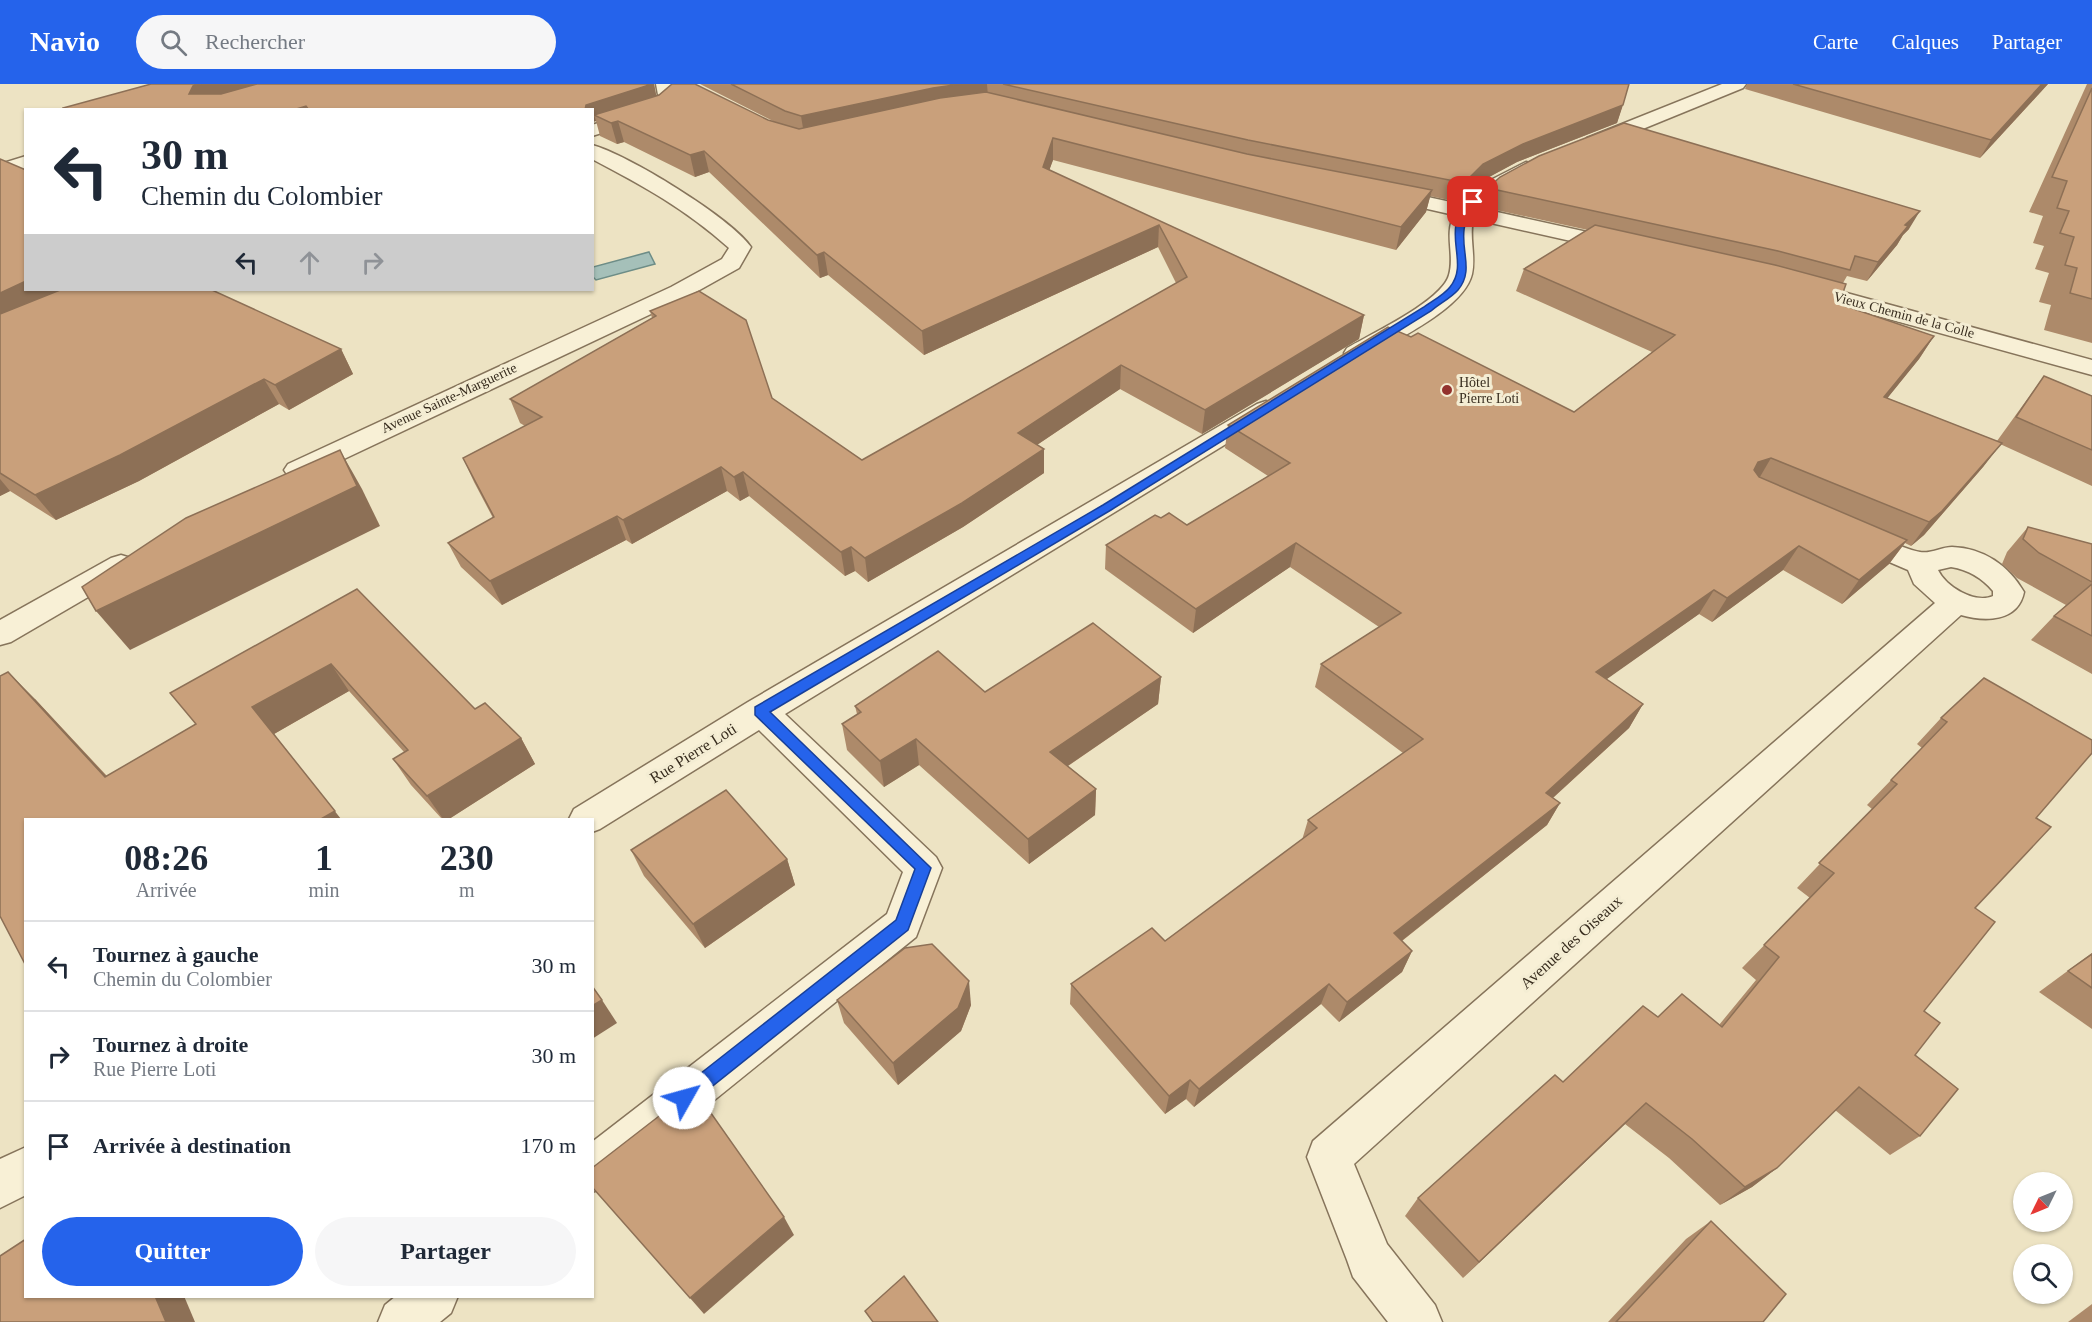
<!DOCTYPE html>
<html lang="fr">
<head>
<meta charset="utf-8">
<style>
  body { margin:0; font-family:Georgia,serif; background:#f6f6f7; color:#1f2937; height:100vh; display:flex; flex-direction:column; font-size:22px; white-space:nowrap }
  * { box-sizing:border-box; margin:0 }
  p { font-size:20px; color:#747a83 }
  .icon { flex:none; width:33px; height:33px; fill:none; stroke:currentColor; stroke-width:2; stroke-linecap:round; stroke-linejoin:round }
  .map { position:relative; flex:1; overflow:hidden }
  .drawer { position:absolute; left:24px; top:734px; width:570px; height:480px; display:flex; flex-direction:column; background:#fff; border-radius:0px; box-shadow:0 2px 4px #0004 }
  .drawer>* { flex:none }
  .banner { position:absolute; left:24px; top:24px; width:570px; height:183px; border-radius:0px; box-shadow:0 2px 4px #0004; background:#fff; color:#1f2937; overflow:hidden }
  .needle { width:39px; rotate:227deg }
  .buttons { position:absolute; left:2013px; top:1088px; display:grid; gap:12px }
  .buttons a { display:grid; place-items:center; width:60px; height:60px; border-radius:50%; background:#fff; box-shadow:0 2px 4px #0004; font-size:30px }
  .pin { position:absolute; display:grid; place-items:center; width:51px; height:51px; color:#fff; margin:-26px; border-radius:12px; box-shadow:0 3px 9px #0006 }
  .me { position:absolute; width:66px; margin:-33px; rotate:52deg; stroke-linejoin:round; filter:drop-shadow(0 0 4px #0008) }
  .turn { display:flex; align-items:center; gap:21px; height:126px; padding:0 18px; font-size:27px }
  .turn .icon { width:78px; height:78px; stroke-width:2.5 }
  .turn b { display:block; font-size:42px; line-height:51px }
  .lanes { display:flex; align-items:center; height:57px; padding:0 18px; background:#0003; justify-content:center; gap:30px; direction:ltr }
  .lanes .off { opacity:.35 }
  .eta { display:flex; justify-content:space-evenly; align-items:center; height:102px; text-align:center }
  .eta b { font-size:36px; font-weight:700; line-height:42px }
  .action { display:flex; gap:12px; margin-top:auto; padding:12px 18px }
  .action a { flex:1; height:69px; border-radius:36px; background:#2563eb; color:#fff; font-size:24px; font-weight:700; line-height:69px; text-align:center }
  .action a+a { background:#f6f6f7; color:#1f2937 }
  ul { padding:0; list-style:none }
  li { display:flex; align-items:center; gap:18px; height:90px; padding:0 18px; border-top:2px solid #e0e1e3 }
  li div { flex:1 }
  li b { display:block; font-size:22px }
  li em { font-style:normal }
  header { display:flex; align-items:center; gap:36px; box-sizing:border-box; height:84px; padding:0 30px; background:#2563eb; color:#fff }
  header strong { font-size:28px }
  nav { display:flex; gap:33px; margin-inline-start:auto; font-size:21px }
  .search { width:420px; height:54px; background:#f6f6f7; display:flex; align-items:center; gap:15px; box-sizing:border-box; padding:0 21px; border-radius:33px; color:#747a83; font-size:22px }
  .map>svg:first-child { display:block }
  .water { fill:#a5c0b9; stroke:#6d8d87; stroke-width:1.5 }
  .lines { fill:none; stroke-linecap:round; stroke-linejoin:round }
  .minor-casing { stroke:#86745b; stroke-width:3 }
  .minor { fill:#f8f0d6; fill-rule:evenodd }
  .wall { fill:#ad8a6a }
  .shaded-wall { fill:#8d7056 }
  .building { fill:#c9a07b; stroke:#8d7056; stroke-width:1.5 }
  .route { fill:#2563eb; stroke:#184099; stroke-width:1.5 }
  .poi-dot { fill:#93322d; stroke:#f4edd3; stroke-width:2 }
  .labels { text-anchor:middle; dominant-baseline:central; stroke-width:6; stroke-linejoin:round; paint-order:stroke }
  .far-street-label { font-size:14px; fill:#372c1e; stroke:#f4edd3 }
  .far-poi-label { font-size:14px; fill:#372c1e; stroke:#f4edd3; text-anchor:start }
  .street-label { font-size:16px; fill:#372c1e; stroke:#f4edd3 }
</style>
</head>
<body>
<header>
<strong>Navio</strong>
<div class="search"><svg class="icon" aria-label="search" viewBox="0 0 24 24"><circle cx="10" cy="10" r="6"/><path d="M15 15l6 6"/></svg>Rechercher</div>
<nav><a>Carte</a><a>Calques</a><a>Partager</a></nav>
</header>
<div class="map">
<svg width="2092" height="1238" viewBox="0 0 2092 1238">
  <rect width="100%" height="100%" fill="#ede3c3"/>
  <polygon class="water" points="649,168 655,180 596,196 593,193 593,183"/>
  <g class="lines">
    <g class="minor-casing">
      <g id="minor">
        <polygon points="656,0 674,0 677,17 663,30 592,52 592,41 651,22 659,16"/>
        <polygon points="1722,0 1746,0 1743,4 1601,62 1594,64 1585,58 1587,54"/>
        <path d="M592,61C627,70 731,134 751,163L739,184L687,213L308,392L298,394L288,392L284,386L288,380L671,203L722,175L729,164C684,124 645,103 592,75Z"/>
        <polygon points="26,72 26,84 0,92 0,80"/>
        <path d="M1526,78L1533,80L1536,84L1533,88L1495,109L1479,124L1628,157L1631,162L1628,167L1620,168L1473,135C1469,154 1476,172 1472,190C1464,225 1393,257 1365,274L1356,276L1347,274L1344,269L1347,264C1371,250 1442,217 1449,191C1455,171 1444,151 1454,131L1379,114L1376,110L1379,106L1386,104L1460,120L1481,101Z"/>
        <polygon points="1799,196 2092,276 2092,291 1791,208 1788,203 1791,198"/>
        <polygon points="1266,317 1275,320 1279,325 1275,330 785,630 936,773 942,784 916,853 608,1102 592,1108 592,1058 887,830 903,788 759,646 600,745 592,748 592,735 569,735 574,725 748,618 1257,320"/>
        <path d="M1855,443C1877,449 1898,464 1920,468C1930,470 1942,463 1952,463C1984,464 2009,482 2024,508C2018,538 1985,538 1961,531L1354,1080L1387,1160L1435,1221L1442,1238H1388L1353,1193L1347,1176L1307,1073L1313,1057L1935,519L1914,500L1908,486L1845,459L1841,452L1845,445ZM1951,483C1969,486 1982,494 1993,507V512C1975,520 1946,503 1938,486Z"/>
        <polygon points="121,471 131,474 136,481 131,488 11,558 0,561 0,536 111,474"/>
        <polygon points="26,1063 26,1111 0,1124 0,1075"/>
        <polygon points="396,1212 458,1212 451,1229 440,1238 378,1238 385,1221"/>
      </g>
    </g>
    <use href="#minor" class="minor"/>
  </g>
  <g class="wall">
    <polygon points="654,0 656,12 773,37 700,0 1629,0 1617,39 1517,78 1478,99 1458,118 1430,112 1426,128 1396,166 1053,76 1049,86 1364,231 1359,255 1202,350 1120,305 1037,361 1044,389 963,443 868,498 855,487 845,492 749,412 740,417 727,407 632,460 626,456 502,521 461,483 448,459 493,434 474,398 463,374 525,342 520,339 510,315 652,234 650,227 772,314 862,376 1176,199 1158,163 924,271 828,191 820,194 709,88 695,93 624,58 617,60 600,52 596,37 592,38 592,26 64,26"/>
    <polygon points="1747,0 2048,0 1980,74 1745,5"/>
    <polygon points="2087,0 2092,0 2092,259 2044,246 2051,221 2039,218 2049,189 2035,185 2044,162 2033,159 2043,132 2029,128"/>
    <polygon points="0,75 26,206 341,265 353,290 289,326 279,320 139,397 56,436 10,407 0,412"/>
    <polygon points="1488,104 1909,145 1903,151 1897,161 1867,197 1847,192 1843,199 1839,220 1934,252 1919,275 1887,314 1997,357 2044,292 2092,312 2092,402 2000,360 1983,383 1924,451 1911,462 1905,459 1889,480 1842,520 1783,486 1712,538 1699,530 1606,595 1643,620 1629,644 1553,714 1560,719 1547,741 1402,857 1412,867 1402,888 1339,938 1321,920 1194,1023 1186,1015 1165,1030 1070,920 1071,900 1165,857 1302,756 1308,736 1403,669 1315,603 1321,580 1379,543 1290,483 1193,549 1105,485 1106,461 1161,434 1187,441 1268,392 1225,364 1228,341 1574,328 1652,268 1516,207 1524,185 1588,146 1482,123"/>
    <polygon points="2028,443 2092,460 2092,590 2031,556 2054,532 2066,521 2017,494 2002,480 2007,468"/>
    <polygon points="357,505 475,625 521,654 535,680 449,735 442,735 411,701 393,675 404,668 349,607 274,650 26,735 35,615 107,692 196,640"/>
    <polygon points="1161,593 1158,620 1068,682 1096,705 1095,731 1029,780 919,681 884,703 847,666 842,640 857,630 855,622 985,608"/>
    <polygon points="1984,594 2036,734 1975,824 1924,927 1915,971 1920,1052 1890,1071 1835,1026 1777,1084 1752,1103 1720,1121 1669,1074 1625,1040 1463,1194 1405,1132 1418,1114 1563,998 1658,933 1719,941 1756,896 1742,884 1810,814 1797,804 1872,725 1867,721 1922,664 1917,660 1941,634"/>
    <polygon points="631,766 787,775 795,801 705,864 644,792"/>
    <polygon points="2092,869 2092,945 2039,908"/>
    <polygon points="837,916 971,921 961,947 898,1001 844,939"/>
    <polygon points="1711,1137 1763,1238 1608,1238 1686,1155"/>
    <polygon points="2092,1220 2092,1238 2068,1238"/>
  </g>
  <g class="shaded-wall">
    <polygon points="201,0 270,0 202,20 189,10 193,2"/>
    <polygon points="649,0 654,0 657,15 594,31 596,37 592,38 592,26 585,26 586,21"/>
    <polygon points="961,0 987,0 988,14 804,50 801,32 933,4"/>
    <polygon points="2042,0 2048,0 1980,74 1991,56"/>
    <polygon points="1623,21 1617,39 1517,78 1478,99 1458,118 1464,99 1483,80 1523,60"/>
    <polygon points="306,22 308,26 293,26"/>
    <polygon points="618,37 624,58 617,60 611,39"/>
    <polygon points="1053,54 1053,76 1043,104 1043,83"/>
    <polygon points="704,67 709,88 695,93 690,71"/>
    <polygon points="1432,106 1426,128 1396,166 1401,143"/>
    <polygon points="1920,127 1909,145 1903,151 1897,161 1867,197 1878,178 1905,141"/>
    <polygon points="1159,141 1158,163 924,271 922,247"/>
    <polygon points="824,168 828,191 820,194 817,171"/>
    <polygon points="26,197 26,206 83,206 0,242 0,209"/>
    <polygon points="1364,231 1359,255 1202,350 1205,326"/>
    <polygon points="1934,252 1919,275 1869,337 1884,313"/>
    <polygon points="341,265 353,290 289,326 275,301"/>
    <polygon points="1121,281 1120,305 1019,373 1018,349"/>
    <polygon points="264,295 279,320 139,397 56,436 35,411"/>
    <polygon points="2002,359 1983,383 1924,451 1911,462 1929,438"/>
    <polygon points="1044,365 1044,389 963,443 868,498 865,474"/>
    <polygon points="340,366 362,405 380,442 130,566 96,527"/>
    <polygon points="1771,374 1757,398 1744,402 1758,378"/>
    <polygon points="721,383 727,407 632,460 623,436"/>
    <polygon points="743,388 749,412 740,417 734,393"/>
    <polygon points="0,395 10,407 0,412"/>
    <polygon points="617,432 626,456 502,521 490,497"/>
    <polygon points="1907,456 1889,480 1842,520 1859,496"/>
    <polygon points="1296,459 1290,483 1193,549 1196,525"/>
    <polygon points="1799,462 1783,486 1712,538 1727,514"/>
    <polygon points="851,463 855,487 845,492 841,468"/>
    <polygon points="1714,506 1699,530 1583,612 1596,588"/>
    <polygon points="331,580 349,607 274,650 341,735 321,735 252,623"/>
    <polygon points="8,588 35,615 132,720 105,693"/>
    <polygon points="1161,593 1158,620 1050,694 1050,668"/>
    <polygon points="1643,620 1629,644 1534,731 1546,709"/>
    <polygon points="521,654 535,680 449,735 443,735 427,712"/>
    <polygon points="916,655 919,681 884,703 880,677"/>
    <polygon points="1096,705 1095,731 1029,780 1028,755"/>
    <polygon points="1560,719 1547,741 1385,870 1394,849"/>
    <polygon points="787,775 795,801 705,864 693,840"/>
    <polygon points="1412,867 1402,888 1339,938 1347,918"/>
    <polygon points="969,897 971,921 961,947 898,1001 893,979"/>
    <polygon points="1329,900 1321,920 1194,1023 1199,1005"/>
    <polygon points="602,916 617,939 592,955 592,922"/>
    <polygon points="1190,996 1186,1015 1165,1030 1169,1012"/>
    <polygon points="1646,1019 1625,1040 1463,1194 1479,1178"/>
    <polygon points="1777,1084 1752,1103 1720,1121 1745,1103"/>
    <polygon points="784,1133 794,1151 704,1230 690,1214"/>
    <polygon points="155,1212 184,1212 195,1238 166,1238"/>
  </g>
  <g class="building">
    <polygon points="151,0 201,0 193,2 189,10 221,10 257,0 649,0 646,2 586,21 585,26 309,26 306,22 293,26 64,26 63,24"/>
    <polygon points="672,0 695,0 768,36 799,45 940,14 986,8 1247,70 1432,106 1401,143 1053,54 1043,83 1364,231 1205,326 1121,281 1018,349 1044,365 962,419 865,474 851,463 841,468 743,388 734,393 721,383 623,436 617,432 490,497 448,459 494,433 463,374 542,333 510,315 656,232 650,227 699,207 746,236 772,314 862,376 1187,193 1159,141 922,247 824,168 817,171 704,67 690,71 618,37 611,39 594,31 659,11"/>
    <polygon points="731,0 961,0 933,4 801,32 785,27"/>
    <polygon points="1003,0 1629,0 1623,21 1523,60 1483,80 1464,99 1248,56"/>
    <polygon points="1793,0 2042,0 1991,56"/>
    <polygon points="2092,4 2092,215 2070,209 2077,184 2065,181 2074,153 2060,149 2069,127 2057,124 2067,97 2052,93"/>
    <polygon points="1624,39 1920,127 1905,141 1908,142 1878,178 1855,172 1850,186 1778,167 1488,104 1500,93 1539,72"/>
    <polygon points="0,75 26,86 26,197 0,209"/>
    <polygon points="1595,141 1775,181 1846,200 1839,220 1934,252 1884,313 2002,359 1942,427 1929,438 1771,374 1758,378 1754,386 1759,393 1907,456 1859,496 1799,462 1727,514 1714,506 1596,588 1643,620 1546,709 1560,719 1394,849 1412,867 1347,918 1329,900 1199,1005 1190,996 1169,1012 1071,900 1152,844 1165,857 1317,744 1308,736 1423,655 1321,580 1401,529 1296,459 1196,525 1106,461 1155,431 1161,434 1169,429 1187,441 1290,379 1228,341 1388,243 1411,253 1418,249 1574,328 1675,251 1524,185"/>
    <polygon points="60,206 212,206 341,265 275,301 264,295 120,371 35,411 0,389 0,230"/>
    <polygon points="2044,292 2092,312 2092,366 2016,333"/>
    <polygon points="340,366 357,402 96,527 82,503 186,434"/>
    <polygon points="2028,443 2092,460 2092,498 2039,469 2023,455"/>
    <polygon points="2092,500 2092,552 2054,532"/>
    <polygon points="357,505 475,625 485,619 521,654 427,712 393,675 408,666 331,580 252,623 335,727 321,735 26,735 26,882 0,832 0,592 8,588 105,693 196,640 170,609"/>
    <polygon points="1093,539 1161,593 1050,668 1096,705 1028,755 916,655 880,677 842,640 861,628 855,622 938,567 985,608"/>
    <polygon points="1984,594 2092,656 2092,669 2036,734 2051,743 1975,824 1995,838 1924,927 1940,939 1915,971 1958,1005 1920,1052 1859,1003 1777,1084 1745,1103 1692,1055 1646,1019 1479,1178 1418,1114 1555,991 1563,998 1643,922 1658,933 1682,910 1722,943 1779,873 1764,861 1834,789 1819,779 1897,700 1891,696 1947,638 1941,634"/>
    <polygon points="726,706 787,775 693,840 631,766"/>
    <polygon points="932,860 969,897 958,924 893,979 837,916 905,864"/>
    <polygon points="2092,870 2092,904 2068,887"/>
    <polygon points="592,902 602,916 592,922"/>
    <polygon points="694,1005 784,1133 690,1214 592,1103 592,1084"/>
    <polygon points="1711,1137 1786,1210 1763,1238 1616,1238"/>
    <polygon points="26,1155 26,1212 155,1212 166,1238 0,1238 0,1172"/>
    <polygon points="904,1192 938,1238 873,1238 865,1227"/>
  </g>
  <path class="route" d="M1470,116L1477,118C1447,153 1480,180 1458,206C1451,214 1439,220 1431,227L1111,426L770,628L931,784L908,846L690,1020L684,1023L677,1020L675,1014L677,1008L896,836L915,785L755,631V623L1103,421L1424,223C1432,217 1444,211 1450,203C1471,177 1438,147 1470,116Z"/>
  <circle class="poi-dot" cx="1447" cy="306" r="6"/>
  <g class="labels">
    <g class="far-street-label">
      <text transform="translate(1904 231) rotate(15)">Vieux Chemin de la Colle</text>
      <text transform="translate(449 314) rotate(-25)">Avenue Sainte-Marguerite</text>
    </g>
    <g class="far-poi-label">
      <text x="1459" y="298">Hôtel<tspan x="1459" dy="16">Pierre Loti</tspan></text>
    </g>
    <g class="street-label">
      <text transform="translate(693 669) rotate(-32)">Rue Pierre Loti</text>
      <text transform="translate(1571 858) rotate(-42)">Avenue des Oiseaux</text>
    </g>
  </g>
</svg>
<div class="buttons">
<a><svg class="needle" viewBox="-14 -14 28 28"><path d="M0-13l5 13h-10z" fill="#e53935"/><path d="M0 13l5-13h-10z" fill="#747a83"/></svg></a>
<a><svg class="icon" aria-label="search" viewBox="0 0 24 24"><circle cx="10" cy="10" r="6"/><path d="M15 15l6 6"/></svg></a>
</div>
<div class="pin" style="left:1473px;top:118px;background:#d93025"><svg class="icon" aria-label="arrive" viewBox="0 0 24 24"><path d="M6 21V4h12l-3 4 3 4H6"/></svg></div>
<svg class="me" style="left:684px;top:1014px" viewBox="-20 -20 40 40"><circle r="19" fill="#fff"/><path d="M0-13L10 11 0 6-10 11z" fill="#2563eb"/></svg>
<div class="banner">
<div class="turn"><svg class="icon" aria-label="left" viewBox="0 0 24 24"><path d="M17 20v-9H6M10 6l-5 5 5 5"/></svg><div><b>30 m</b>Chemin du Colombier</div></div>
<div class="lanes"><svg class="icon" aria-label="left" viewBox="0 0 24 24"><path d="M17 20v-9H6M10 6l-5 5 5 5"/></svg><svg class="icon off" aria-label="ahead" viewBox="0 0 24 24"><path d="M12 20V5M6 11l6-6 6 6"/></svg><svg class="icon off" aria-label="right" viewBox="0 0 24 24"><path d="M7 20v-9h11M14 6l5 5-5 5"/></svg></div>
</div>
<section class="drawer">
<div class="eta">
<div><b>08:26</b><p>Arrivée</p></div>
<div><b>1</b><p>min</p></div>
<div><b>230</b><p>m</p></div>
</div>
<ul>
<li><svg class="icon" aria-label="left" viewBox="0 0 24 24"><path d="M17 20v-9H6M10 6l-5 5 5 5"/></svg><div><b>Tournez à gauche</b><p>Chemin du Colombier</p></div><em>30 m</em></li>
<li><svg class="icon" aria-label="right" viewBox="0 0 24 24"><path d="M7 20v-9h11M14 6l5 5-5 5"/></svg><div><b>Tournez à droite</b><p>Rue Pierre Loti</p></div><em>30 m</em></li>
<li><svg class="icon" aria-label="arrive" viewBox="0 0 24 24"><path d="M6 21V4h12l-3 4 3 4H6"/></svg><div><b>Arrivée à destination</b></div><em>170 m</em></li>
</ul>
<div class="action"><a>Quitter</a><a>Partager</a></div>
</section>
</div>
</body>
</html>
